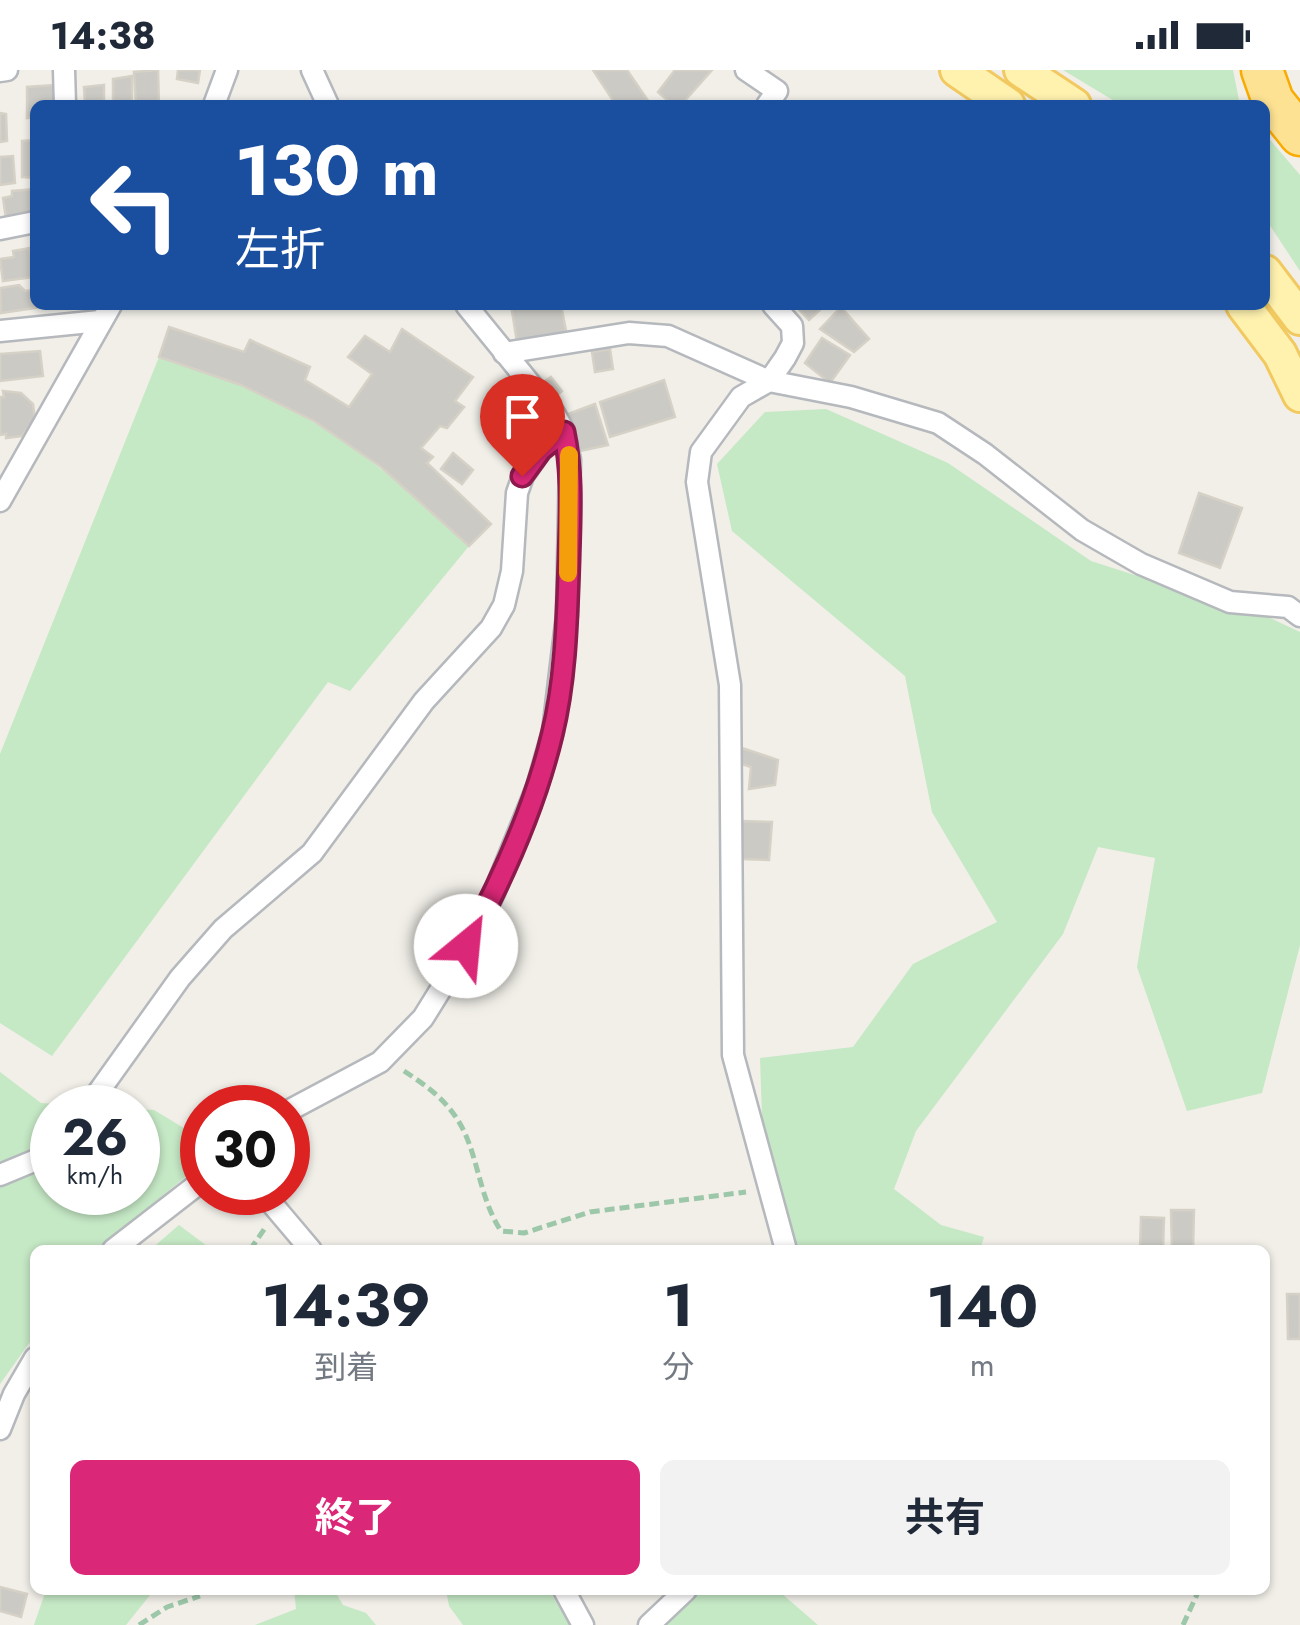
<!DOCTYPE html>
<html lang="ja">
<head>
<meta charset="utf-8">
<style>
  body { margin:0; font-family:Jost,"Noto Sans JP",sans-serif; background:#f2f2f3; color:#1f2937; height:100vh; display:flex; flex-direction:column; font-size:38px; white-space:nowrap }
  * { box-sizing:border-box; margin:0 }
  p { font-size:32px; color:#747a83 }
  .icon { flex:none; width:55px; height:55px; fill:none; stroke:currentColor; stroke-width:2; stroke-linecap:round; stroke-linejoin:round }
  .map { position:relative; flex:1; overflow:hidden }
  .sheet { position:absolute; left:30px; top:1175px; width:1240px; height:350px; display:flex; flex-direction:column; background:#fff; border-radius:15px; box-shadow:0 2px 8px #0004 }
  .sheet>* { flex:none }
  .hud { position:absolute; left:30px; top:30px; width:1240px; height:210px; border-radius:15px; box-shadow:0 2px 8px #0004; background:#1a4fa0; color:#fff; overflow:hidden }
  .speed { position:absolute; left:30px; top:1015px; display:flex; gap:20px; font-size:50px; font-weight:700; text-align:center }
  .speed>* { display:grid; place-content:center; width:130px; height:130px; border-radius:50%; background:#fff; box-shadow:0 2px 8px #0004; line-height:1 }
  .speed small { font-size:25px; font-weight:400 }
  .speed .limit { border:15px solid #d22; background:#fff; color:#111 }
  .pin { position:absolute; display:grid; place-items:center; width:85px; height:85px; color:#fff; margin:-102px -42px; border-radius:50% 50% 50% 0; rotate:-45deg; box-shadow:0 0 10px #0007 }
  .pin .icon { rotate:45deg }
  .me { position:absolute; width:110px; margin:-55px; rotate:28deg; stroke-linejoin:round; filter:drop-shadow(0 0 8px #0008) }
  .turn { display:flex; align-items:center; gap:35px; height:210px; padding:0 40px; font-size:45px }
  .turn .icon { width:130px; height:130px; stroke-width:2.5 }
  .turn b { display:block; font-size:70px; line-height:85px }
  .eta { display:flex; justify-content:space-evenly; align-items:center; height:170px; text-align:center }
  .eta b { font-size:60px; font-weight:700; line-height:70px }
  .action { display:flex; gap:20px; margin-top:auto; padding:20px 40px }
  .action a { flex:1; height:115px; border-radius:15px; background:#db2777; color:#fff; font-size:40px; font-weight:700; line-height:115px; text-align:center }
  .action a+a { background:#f2f2f3; color:#1f2937 }
  .status { display:flex; justify-content:space-between; align-items:center; height:70px; padding:0 50px; background:#fff; direction:ltr }
  .status svg { height:28px; fill:currentColor }
  .map>svg:first-child { display:block }
  .green { fill:#c5e8c5 }
  .building { fill:#cccac5; stroke:#d6d1c6; stroke-width:2.5 }
  .lines { fill:none; stroke-linecap:round; stroke-linejoin:round }
  .street-casing { stroke:#b5b8bc; stroke-width:25 }
  .primary-casing { stroke:#f2c960; stroke-width:38 }
  .highway-casing { stroke:#f9ab00; stroke-width:45 }
  .path { stroke:#9cc7a9; stroke-width:5; stroke-dasharray:10 5; stroke-linecap:butt }
  .street { stroke:#fff; stroke-width:20 }
  .primary { stroke:#fff2af; stroke-width:32 }
  .highway { stroke:#fde293; stroke-width:40 }
  .route-casing { stroke:#8e194d; stroke-width:25 }
  .route { stroke:#db2777; stroke-width:18 }
  .slow { stroke:#f59e0b; stroke-width:18 }
</style>
</head>
<body>
<div class="status"><b>14:38</b><svg viewBox="0 0 49 12"><path d="M0 12V9h3v3zM5 12V6h3v6zM10 12V3h3v9zM15 12V0h3v12zM26 1h20v11H26zM47 4h2v5h-2z"/></svg></div>
<div class="map">
<svg width="1300" height="1555" viewBox="0 0 1300 1555">
  <rect width="100%" height="100%" fill="#f1efe8"/>
  <g class="green">
    <polygon points="1063,0 1233,0 1240,35 1121,35"/>
    <polygon points="1265,64 1300,105 1300,201 1265,148"/>
    <path d="M159,287C186,296 214,304 240,315C328,351 401,411 469,476L350,621L328,612L52,986L0,953V684Z"/>
    <polygon points="826,339 948,393 1091,491 1172,517 1214,522 1300,562 1300,875 1262,1023 1187,1041 1137,897 1155,788 1098,777 1063,864 916,1061 894,1119 941,1155 984,1167 980,1180 798,1180 762,1046 760,988 853,977 913,894 997,852 932,742 905,606 732,461 717,394 765,342"/>
    <polygon points="0,1002 41,1033 111,1037 52,1038 52,1122 138,1122 138,1039 154,1040 202,1069 202,1093 97,1180 35,1180 35,1265 0,1314"/>
    <polygon points="179,1155 207,1176 223,1180 150,1180"/>
    <polygon points="46,1520 154,1520 126,1555 34,1555"/>
    <polygon points="294,1520 334,1520 343,1535 366,1543 376,1555 255,1555 296,1539"/>
    <polygon points="446,1520 549,1520 570,1555 463,1555 449,1536"/>
    <polygon points="698,1520 783,1520 781,1523 818,1555 661,1555"/>
  </g>
  <g class="building">
    <polygon points="158,0 159,35 136,35 134,2"/>
    <polygon points="178,0 200,0 198,13 177,9"/>
    <polygon points="593,0 627,0 651,35 616,35"/>
    <polygon points="675,0 712,0 681,35 673,35 658,22"/>
    <polygon points="132,6 132,35 113,35 113,9"/>
    <polygon points="54,15 54,35 35,35 35,47 27,48 27,17"/>
    <polygon points="104,15 104,35 85,35 84,17"/>
    <polygon points="0,43 6,44 7,71 0,72"/>
    <polygon points="35,70 35,108 22,107 22,71"/>
    <polygon points="13,86 15,113 0,115 0,87"/>
    <polygon points="35,119 35,144 6,148 3,128 12,126 12,121"/>
    <polygon points="30,178 34,207 3,211 0,189 14,187 13,181"/>
    <polygon points="19,215 25,221 35,220 35,235 55,235 1,243 0,218"/>
    <polygon points="511,235 561,235 567,266 517,272"/>
    <polygon points="795,235 825,235 809,250"/>
    <polygon points="841,237 869,269 854,282 820,259"/>
    <polygon points="169,257 244,282 250,270 310,297 305,310 349,337 372,304 348,287 365,266 390,282 402,259 473,307 455,331 464,337 447,358 440,356 421,378 433,387 427,393 491,454 469,476 381,397 314,351 241,315 159,287"/>
    <polygon points="822,268 850,285 830,313 805,293"/>
    <polygon points="610,279 613,299 595,302 592,282"/>
    <polygon points="40,281 43,306 0,311 0,284"/>
    <polygon points="551,307 562,321 555,327 542,313"/>
    <polygon points="664,310 675,347 610,367 600,332"/>
    <polygon points="3,321 21,323 33,334 35,350 22,366 6,368 6,364 0,365 0,327 4,327"/>
    <polygon points="595,334 608,375 580,381 568,344"/>
    <polygon points="453,383 473,400 462,414 441,399"/>
    <polygon points="1199,423 1242,438 1220,498 1179,483"/>
    <polygon points="739,677 778,690 775,715 749,719 751,697 739,693"/>
    <polygon points="741,751 772,752 769,790 742,789"/>
    <polygon points="1171,1140 1194,1140 1193,1180 1172,1180"/>
    <polygon points="1141,1147 1164,1148 1163,1180 1140,1180"/>
    <polygon points="1287,1224 1300,1224 1300,1269 1288,1269"/>
    <polygon points="0,1517 27,1524 21,1547 0,1541"/>
  </g>
  <g class="lines">
    <g class="street-casing">
      <g id="street">
        <polyline points="64,0 65,35"/>
        <polyline points="312,0 328,35"/>
        <polyline points="746,0 777,21 767,35"/>
        <polyline points="0,1 7,0"/>
        <polyline points="214,35 227,0"/>
        <polyline points="0,159 35,152"/>
        <polyline points="773,235 792,256 793,273 785,288 769,311 741,327 701,382 697,412 730,615 733,985 786,1180"/>
        <polyline points="0,261 100,251"/>
        <polyline points="504,283 629,263 668,266 769,311 851,327 938,353 985,384 1082,460 1141,494 1230,532 1288,537 1300,546"/>
        <polyline points="0,431 111,235"/>
        <polyline points="87,1038 180,908 223,859 312,783 424,631 491,558 504,535 512,501 517,423 523,406 541,380 564,361"/>
        <polyline points="288,1041 380,992 423,948 467,877 494,823 537,717 553,661 567,545 570,390 564,361 554,343 466,235"/>
        <polyline points="0,1105 41,1088 52,1077"/>
        <polyline points="262,1122 311,1180"/>
        <polyline points="113,1180 202,1111"/>
        <polyline points="0,1359 14,1324 35,1288"/>
        <polyline points="564,1520 583,1555"/>
        <polyline points="649,1555 686,1520"/>
      </g>
    </g>
    <g class="primary-casing">
      <g id="primary">
        <polyline points="957,0 1008,35"/>
        <polyline points="1021,0 1074,35"/>
        <polyline points="1265,202 1300,248"/>
        <polyline points="1243,235 1280,284 1300,325"/>
      </g>
    </g>
    <g class="highway-casing">
      <polyline id="highway" points="1262,0 1273,31 1300,65"/>
    </g>
    <g class="path">
      <path d="M404,1001C424,1014 444,1028 457,1049C478,1080 478,1126 501,1161L524,1163L590,1142L746,1122"/>
      <polyline points="250,1180 265,1158"/>
      <polyline points="139,1555 167,1537 200,1526"/>
      <polyline points="1183,1555 1199,1520"/>
    </g>
    <use href="#street" class="street"/>
    <use href="#primary" class="primary"/>
    <use href="#highway" class="highway"/>
  </g>
  <g class="lines">
    <g class="route-casing">
      <path id="route" d="M466,876C501,812 535,736 552,665C566,609 567,547 569,490C570,447 573,404 564,362L541,380L522,406"/>
    </g>
    <use href="#route" class="route"/>
    <polyline class="slow" points="568,503 569,385"/>
  </g>
</svg>
<div class="speed"><div>26<small>km/h</small></div><div class="limit">30</div></div>
<div class="pin" style="left:522px;top:406px;background:#d93025"><svg class="icon" aria-label="arrive" viewBox="0 0 24 24"><path d="M6 21V4h12l-3 4 3 4H6"/></svg></div>
<svg class="me" style="left:466px;top:876px" viewBox="-20 -20 40 40"><circle r="19" fill="#fff"/><path d="M0-13L10 11 0 6-10 11z" fill="#db2777"/></svg>
<div class="hud">
<div class="turn"><svg class="icon" aria-label="left" viewBox="0 0 24 24"><path d="M17 20v-9H6M10 6l-5 5 5 5"/></svg><div><b>130 m</b>左折</div></div>
</div>
<section class="sheet">
<div class="eta">
<div><b>14:39</b><p>到着</p></div>
<div><b>1</b><p>分</p></div>
<div><b>140</b><p>m</p></div>
</div>
<div class="action"><a>終了</a><a>共有</a></div>
</section>
</div>
</body>
</html>
